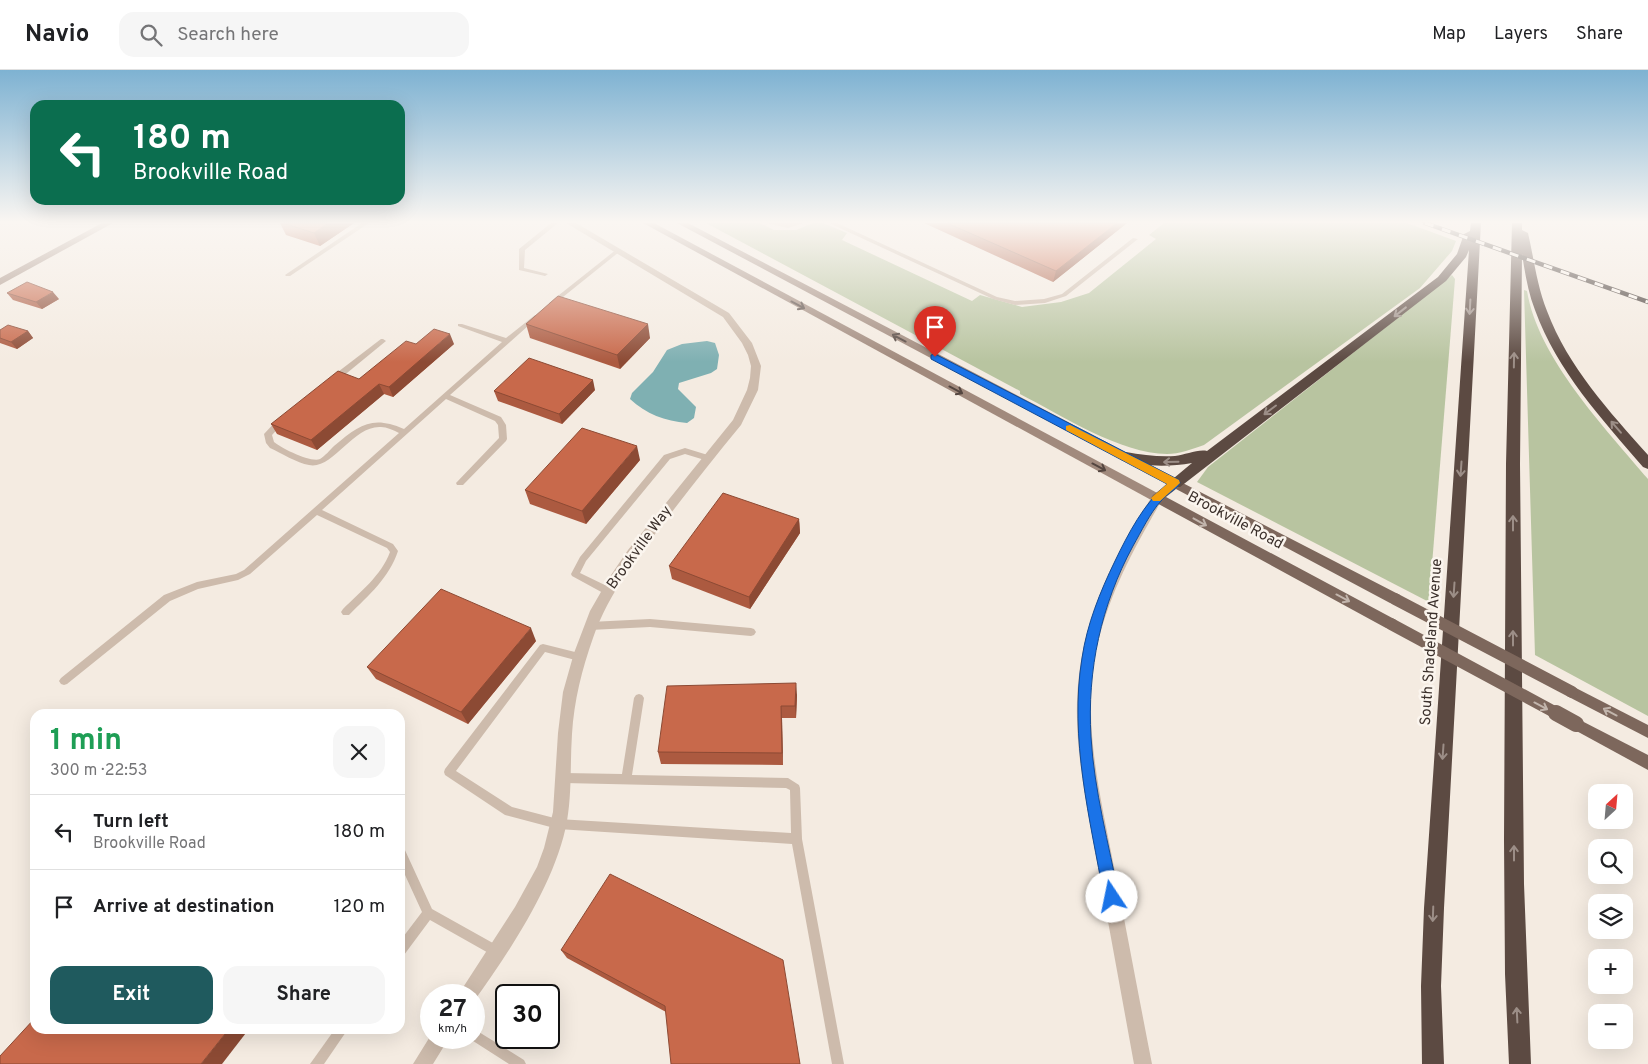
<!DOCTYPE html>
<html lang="en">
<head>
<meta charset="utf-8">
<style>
  body { margin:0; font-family:Overpass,sans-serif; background:#f6f6f6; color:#202124; height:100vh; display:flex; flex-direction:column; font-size:19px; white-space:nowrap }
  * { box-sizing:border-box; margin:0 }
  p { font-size:16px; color:#757577 }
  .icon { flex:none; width:28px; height:28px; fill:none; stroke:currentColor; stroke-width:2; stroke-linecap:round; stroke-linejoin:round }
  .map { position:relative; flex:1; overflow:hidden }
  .details { position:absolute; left:30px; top:639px; width:375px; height:325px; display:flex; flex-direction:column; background:#fff; border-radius:15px; box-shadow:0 5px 20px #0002 }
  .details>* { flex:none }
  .banner { position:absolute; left:30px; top:30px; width:375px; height:105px; border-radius:15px; box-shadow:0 5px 20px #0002; background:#0b6e4f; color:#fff; overflow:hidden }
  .needle { width:32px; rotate:26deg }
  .controls { position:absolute; left:1588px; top:714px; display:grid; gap:10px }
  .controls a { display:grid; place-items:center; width:45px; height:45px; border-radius:10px; background:#fff; box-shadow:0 5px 20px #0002; font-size:25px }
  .speed { position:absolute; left:420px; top:914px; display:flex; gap:10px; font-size:25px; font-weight:700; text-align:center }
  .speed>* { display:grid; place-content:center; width:65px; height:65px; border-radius:50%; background:#fff; box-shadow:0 5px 20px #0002; line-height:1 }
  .speed small { font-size:12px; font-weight:400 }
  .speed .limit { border:2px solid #111; border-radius:8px; background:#fff; color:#111 }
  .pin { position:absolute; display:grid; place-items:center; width:42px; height:42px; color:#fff; margin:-51px -21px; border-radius:50% 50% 50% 0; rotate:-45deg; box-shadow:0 0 5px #0007 }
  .pin .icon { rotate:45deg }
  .me { position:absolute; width:55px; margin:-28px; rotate:349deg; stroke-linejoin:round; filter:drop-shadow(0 0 4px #0008) }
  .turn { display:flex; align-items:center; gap:18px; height:105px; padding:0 20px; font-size:22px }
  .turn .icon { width:65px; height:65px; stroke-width:2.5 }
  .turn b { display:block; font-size:35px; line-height:42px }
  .round { display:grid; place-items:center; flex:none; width:52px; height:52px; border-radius:15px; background:#f6f6f6 }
  .overview { display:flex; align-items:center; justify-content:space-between; height:85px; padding:0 20px }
  h1 { font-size:30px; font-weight:700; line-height:38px; color:#1e9e55 }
  .action { display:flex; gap:10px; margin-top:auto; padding:10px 20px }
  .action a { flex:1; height:58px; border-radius:15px; background:#1f5a5e; color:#fff; font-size:20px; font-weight:700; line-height:58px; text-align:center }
  .action a+a { background:#f6f6f6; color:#202124 }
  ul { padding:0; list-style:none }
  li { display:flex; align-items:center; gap:15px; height:75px; padding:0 20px; border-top:1px solid #e0e0e0 }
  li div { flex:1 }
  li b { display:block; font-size:19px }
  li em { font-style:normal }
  header { display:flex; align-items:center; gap:30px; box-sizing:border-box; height:70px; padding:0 25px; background:#fff; border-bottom:1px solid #e0e0e0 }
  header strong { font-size:24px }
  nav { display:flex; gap:28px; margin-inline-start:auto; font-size:18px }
  .search { width:350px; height:45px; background:#f6f6f6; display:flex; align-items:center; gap:12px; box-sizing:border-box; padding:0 18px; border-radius:15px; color:#757577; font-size:19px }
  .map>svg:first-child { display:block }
  .green { fill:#b8c4a0 }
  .water { fill:#7fb0b2 }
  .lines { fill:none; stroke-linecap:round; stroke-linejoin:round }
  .lane { fill:#cdbbac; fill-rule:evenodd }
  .street { fill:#cdbbac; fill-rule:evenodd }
  .secondary { fill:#a18a7d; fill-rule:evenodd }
  .primary { fill:#7d675c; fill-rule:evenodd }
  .highway { fill:#5c4a42; fill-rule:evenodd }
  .rail-casing { stroke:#3b302b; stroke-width:4.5 }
  .rail { stroke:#fbf5ee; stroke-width:3; stroke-dasharray:9; stroke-linecap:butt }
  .primary-bridge-far1 { stroke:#7d675c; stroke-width:12 }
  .primary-bridge { stroke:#7d675c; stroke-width:16 }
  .wall { fill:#ac5a40 }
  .shaded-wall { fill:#8c4a34 }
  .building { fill:#c8694b; stroke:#8c4a34 }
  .oneway { stroke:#544640 }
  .oneway2 { stroke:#9c8e87 }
  .oneway3 { stroke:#c2b5ac }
  .route { fill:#1a73e8; stroke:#114b97 }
  .slow { fill:#f59e0b }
  .labels { text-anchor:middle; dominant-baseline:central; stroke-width:5; stroke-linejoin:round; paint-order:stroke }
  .street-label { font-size:15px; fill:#3b302b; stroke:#fbf5ee }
</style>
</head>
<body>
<header>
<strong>Navio</strong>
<div class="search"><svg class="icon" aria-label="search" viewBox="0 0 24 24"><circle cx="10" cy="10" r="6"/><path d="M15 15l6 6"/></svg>Search here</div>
<nav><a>Map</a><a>Layers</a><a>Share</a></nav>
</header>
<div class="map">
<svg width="1648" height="994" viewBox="0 0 1648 994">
  <rect width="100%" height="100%" fill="#f4ebe1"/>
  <g class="green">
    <path d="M706,153H760L774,160H796L813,153H823L847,163L842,170L972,231L980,225L1022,237L1061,232L1089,223L1156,169L1149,165L1164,153H1407L1456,171L1452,181L1420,218L1204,375C1193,379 1179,384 1167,384C1121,384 1061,345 1020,324V321Z"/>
    <polygon points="1452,205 1455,209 1429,532 1197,412 1208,397"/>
    <path d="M1524,220L1527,221C1538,288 1605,358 1648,409V646L1535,585Z"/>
  </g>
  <path class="water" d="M707,271L715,273L719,285L717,299L711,303L679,313L678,319L696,337L694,348L687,353C665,351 646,344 630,329L632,323L653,302L667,280L682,274Z"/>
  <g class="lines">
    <g class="lane">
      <polygon points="362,153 369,153 290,206 286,206 285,205"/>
      <polygon points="551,153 558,153 525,180 524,198 548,204 545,206 519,200 519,179"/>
      <polygon points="766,153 804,153 788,158"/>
      <polygon points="829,153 837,153 997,227 1015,231 1044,229 1062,224 1133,168 1138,169 1066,226 1045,233 1015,235 993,229"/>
      <polygon points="617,179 620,181 619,182 553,235 549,235 549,233"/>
      <path d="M535,245L537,246V248L450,325L501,347L506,355L507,369L506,371L463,415H457L456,413L499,368L498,355L495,351L446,329L322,440L393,474L398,481C389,508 369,525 349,545H343L341,542L343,539C360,522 381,506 390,482L387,478L317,445L250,504L238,510L198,519L170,531L67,614L64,615L61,614L59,611L61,608L164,525L197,512L236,504L244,500L399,363C393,360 387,357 381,357C353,355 333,400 309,395C297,393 281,383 270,378L266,373L264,364L278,349H284L285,351L272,365L274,372C281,378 311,393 320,389C325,386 330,380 334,376C359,355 372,345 404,359L502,272L458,256V254H462L506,268Z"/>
      <polygon points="381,269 383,269 386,271 336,312 330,312 330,308"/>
      <polygon points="685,378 711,386 712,388 708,391 685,384 670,389 586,491 580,503 611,518 612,521 611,524 605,524 572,506 571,504 580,487 664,385"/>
      <polygon points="650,549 751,558 754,559 756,562 754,565 751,566 650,557 590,560 587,559 585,556 587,553 590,552"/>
      <polygon points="543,574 579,583 582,584 584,587 582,590 579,591 545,582 456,701 512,737 558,749 791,763 790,720 786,718 564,713 560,711 559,708 560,705 564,703 622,704 634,628 636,625 639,624 642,625 644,628 632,705 788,708 799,715 800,718 802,769 844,994 832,994 792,774 558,759 505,745 445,705 444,702 445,699 540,575"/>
      <polygon points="400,777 404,778 432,839 500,877 502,881 500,885 496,887 492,885 430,850 404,885 400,887 400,871 422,842 400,794"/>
      <polygon points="335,959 348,959 324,994 310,994"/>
      <polygon points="474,959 524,990 526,994 509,994 470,969 469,968 474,968"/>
    </g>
    <g class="street">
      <path d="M566,153H576L729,243L752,273L761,296L758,320L741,355C716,385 692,416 668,447C639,485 609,522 593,568C582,599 574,631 572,664C570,693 572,722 567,751C556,812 510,881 474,931V925H459L462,919L515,837L537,797L544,778L553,742L558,663L563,622L574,583L590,541L609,508L628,480L733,350L747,320L750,308L751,296L748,285L742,273L723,247Z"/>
      <path d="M1157,424L1163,428C1135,477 1112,517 1098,572C1080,647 1100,723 1114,797C1127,863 1139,928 1152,994H1134C1122,928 1110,862 1098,797C1087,734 1071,669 1079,605C1087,539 1117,480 1153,425Z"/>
      <polygon points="431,965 431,968 449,968 433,994 413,994"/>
    </g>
    <g class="secondary">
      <polygon points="102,153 113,153 0,215 0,208"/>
      <polygon points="643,153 654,153 1161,425 1163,428 1157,432 1153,431"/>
      <polygon points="677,153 688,153 1179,410 1181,413 1175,417 1171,416"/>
    </g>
    <g class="primary">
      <polygon points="1175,409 1400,525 1401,529 1400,533 1395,534 1390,533 1176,419 1166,427 1396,550 1398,554 1396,558 1391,559 1386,558 1153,431 1151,428 1153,425"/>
      <polygon points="1572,616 1648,655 1648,668 1567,626 1565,622 1567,618"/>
      <polygon points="1576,648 1648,685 1648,700 1571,658 1569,654 1571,650"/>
    </g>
    <g class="highway">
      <path d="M1471,153H1481L1444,838L1441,916L1444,994H1422L1421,916L1424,838L1469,180L1466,187L1446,211L1180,417H1170L1168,413L1192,393C1169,397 1144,397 1121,390L1119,387L1121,384L1126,382C1142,385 1159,387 1175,386C1185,385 1198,379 1207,381L1438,207L1457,184L1464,164L1470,161Z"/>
      <path d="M1512,153H1522V160L1528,163C1534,189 1537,216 1547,241C1568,297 1609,341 1648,385V399L1643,397C1602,349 1557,301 1535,240C1528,222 1525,203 1522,184L1520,394L1524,814L1531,994H1509L1505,904L1504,770L1506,394Z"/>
    </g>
    <g class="rail-casing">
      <polyline id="rail" points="1425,153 1648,232"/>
    </g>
    <use href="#rail" class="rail"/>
    <g class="primary-bridge-far1">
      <polyline points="1395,529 1572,622"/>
      <polyline points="1391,554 1558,644"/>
    </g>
    <polyline class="primary-bridge" points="1556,643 1576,654"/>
  </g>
  <g class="wall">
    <polygon points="280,153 354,153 320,176 286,165"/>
    <polygon points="924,153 1127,153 1053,212"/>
    <polygon points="7,223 59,229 42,239 13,230"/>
    <polygon points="526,254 650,268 620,299 530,268"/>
    <polygon points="0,260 28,261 33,268 17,279 0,273"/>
    <polygon points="416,274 454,274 393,327 384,324 317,380 277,364 271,354 359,309"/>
    <polygon points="595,320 562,354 498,331 494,321"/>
    <polygon points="640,390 586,454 530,434 525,420"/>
    <polygon points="799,449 800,463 750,539 672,509 669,496"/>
    <polygon points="536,571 468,654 376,609 367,597"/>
    <polygon points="797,625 796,648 782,648 783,695 661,694 658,682"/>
    <polygon points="561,880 800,994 666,942 567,888"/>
  </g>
  <g class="shaded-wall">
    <polygon points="328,153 354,153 320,176 314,163"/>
    <polygon points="1117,153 1127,153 1053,212 1056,201"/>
    <polygon points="53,222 59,229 42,239 36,232"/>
    <polygon points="648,254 650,268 620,299 617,285"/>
    <polygon points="28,261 33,268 17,279 11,272"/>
    <polygon points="450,264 454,274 393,327 389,317"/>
    <polygon points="593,310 595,320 562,354 559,344"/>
    <polygon points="379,314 384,324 317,380 311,370"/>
    <polygon points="637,376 640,390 586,454 582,441"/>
    <polygon points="799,449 800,463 750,539 749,527"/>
    <polygon points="531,558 536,571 468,654 461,642"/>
    <polygon points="796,613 797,625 796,648 795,636"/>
    <polygon points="781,636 782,648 783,695 782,683"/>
    <polygon points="229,959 249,959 222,994 201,994"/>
  </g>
  <g class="building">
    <polygon points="283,153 328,153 314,163"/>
    <polygon points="947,153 1117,153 1056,201"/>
    <polygon points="27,212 53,222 36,232 7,223"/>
    <polygon points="558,226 648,254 617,285 526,254"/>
    <polygon points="8,255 28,261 11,272 0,268 0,260"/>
    <polygon points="434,259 450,264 389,317 379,314 311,370 271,354 338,301 359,309 406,271 416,274"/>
    <polygon points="529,288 593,310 559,344 494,321"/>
    <polygon points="582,358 637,376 582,441 525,420"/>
    <polygon points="723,423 799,449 749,527 669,496"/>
    <polygon points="441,519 531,558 461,642 367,597"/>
    <polygon points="796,613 795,636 781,636 782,683 658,682 667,616"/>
    <polygon points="610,804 783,890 800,994 671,994 665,936 561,880"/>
    <polygon points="35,948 35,959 229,959 201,994 0,994 0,986"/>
  </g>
  <defs><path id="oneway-shaft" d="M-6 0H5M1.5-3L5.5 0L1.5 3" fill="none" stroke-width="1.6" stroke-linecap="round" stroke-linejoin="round" transform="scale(1.25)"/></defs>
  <g class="oneway">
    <use href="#oneway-shaft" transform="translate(798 235) rotate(28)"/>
    <use href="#oneway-shaft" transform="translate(899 268) rotate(-152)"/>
    <use href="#oneway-shaft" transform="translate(956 320) rotate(28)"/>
    <use href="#oneway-shaft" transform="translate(1099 397) rotate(28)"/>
  </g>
  <g class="oneway2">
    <use href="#oneway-shaft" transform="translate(1470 237) rotate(93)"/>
    <use href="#oneway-shaft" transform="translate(1400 242) rotate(142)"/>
    <use href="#oneway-shaft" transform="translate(1514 290) rotate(-89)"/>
    <use href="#oneway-shaft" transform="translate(1270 340) rotate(143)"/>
    <use href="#oneway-shaft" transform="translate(1616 357) rotate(-131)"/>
    <use href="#oneway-shaft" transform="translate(1171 392) rotate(179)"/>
    <use href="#oneway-shaft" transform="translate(1461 399) rotate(94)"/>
    <use href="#oneway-shaft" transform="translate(1513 453) rotate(-90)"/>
    <use href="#oneway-shaft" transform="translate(1454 520) rotate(94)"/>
    <use href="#oneway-shaft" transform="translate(1513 568) rotate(-90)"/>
    <use href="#oneway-shaft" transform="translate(1443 682) rotate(94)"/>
    <use href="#oneway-shaft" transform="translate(1514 783) rotate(-90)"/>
    <use href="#oneway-shaft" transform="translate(1433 844) rotate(92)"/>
    <use href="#oneway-shaft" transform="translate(1517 945) rotate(-93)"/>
  </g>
  <g class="oneway3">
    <use href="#oneway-shaft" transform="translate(1200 452) rotate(29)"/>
    <use href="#oneway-shaft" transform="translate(1343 528) rotate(28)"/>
    <use href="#oneway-shaft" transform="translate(1541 636) rotate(28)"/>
    <use href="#oneway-shaft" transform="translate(1610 642) rotate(-152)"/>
  </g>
  <linearGradient id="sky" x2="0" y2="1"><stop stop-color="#7eb2d2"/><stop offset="0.52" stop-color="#faf6f2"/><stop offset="1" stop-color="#faf6f2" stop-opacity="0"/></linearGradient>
  <rect width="1648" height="292" fill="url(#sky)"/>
  <path class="route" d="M935,284L1179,410L1180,413C1175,421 1166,424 1161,431C1150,443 1141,462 1133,476C1101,535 1087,600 1091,667C1094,720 1109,775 1119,827L1117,832L1112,835L1107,832L1104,827C1090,749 1069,668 1082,588C1087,554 1100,522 1115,491C1128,464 1144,433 1167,414L931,289V285Z"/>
  <polygon class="slow" points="1070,355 1179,410 1180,413 1160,431 1153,431 1151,428 1167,414 1066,360 1066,356"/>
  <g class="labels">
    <g class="street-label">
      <text transform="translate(1235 451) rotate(28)">Brookville Road</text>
      <text transform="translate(640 478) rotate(-54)">Brookville Way</text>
      <text transform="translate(1432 572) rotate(-86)">South Shadeland Avenue</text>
    </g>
  </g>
</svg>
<div class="controls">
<a><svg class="needle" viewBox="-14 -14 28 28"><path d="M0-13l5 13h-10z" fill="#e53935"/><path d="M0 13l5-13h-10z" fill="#757577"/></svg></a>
<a><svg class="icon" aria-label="search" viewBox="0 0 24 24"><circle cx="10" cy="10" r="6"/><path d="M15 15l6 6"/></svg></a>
<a><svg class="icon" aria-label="layers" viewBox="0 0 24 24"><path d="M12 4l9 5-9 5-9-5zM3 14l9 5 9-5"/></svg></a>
<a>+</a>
<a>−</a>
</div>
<div class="speed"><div>27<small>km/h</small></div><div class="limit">30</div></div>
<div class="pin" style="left:935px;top:287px;background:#d93025"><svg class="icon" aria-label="arrive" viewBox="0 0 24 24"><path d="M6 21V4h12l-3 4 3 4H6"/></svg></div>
<svg class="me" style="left:1112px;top:827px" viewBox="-20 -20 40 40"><circle r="19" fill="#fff"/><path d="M0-13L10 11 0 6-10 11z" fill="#1a73e8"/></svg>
<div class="banner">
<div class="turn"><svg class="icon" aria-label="left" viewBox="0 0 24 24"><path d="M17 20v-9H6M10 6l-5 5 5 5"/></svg><div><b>180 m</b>Brookville Road</div></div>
</div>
<section class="details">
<div class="overview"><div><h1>1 min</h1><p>300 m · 22:53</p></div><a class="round"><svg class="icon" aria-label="close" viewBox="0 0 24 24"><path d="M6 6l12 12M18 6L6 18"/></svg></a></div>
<ul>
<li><svg class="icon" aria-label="left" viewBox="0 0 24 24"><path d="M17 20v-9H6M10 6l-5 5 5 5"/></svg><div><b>Turn left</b><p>Brookville Road</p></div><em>180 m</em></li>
<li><svg class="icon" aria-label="arrive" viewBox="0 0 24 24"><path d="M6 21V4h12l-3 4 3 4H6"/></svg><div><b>Arrive at destination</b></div><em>120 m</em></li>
</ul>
<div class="action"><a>Exit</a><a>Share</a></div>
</section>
</div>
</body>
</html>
